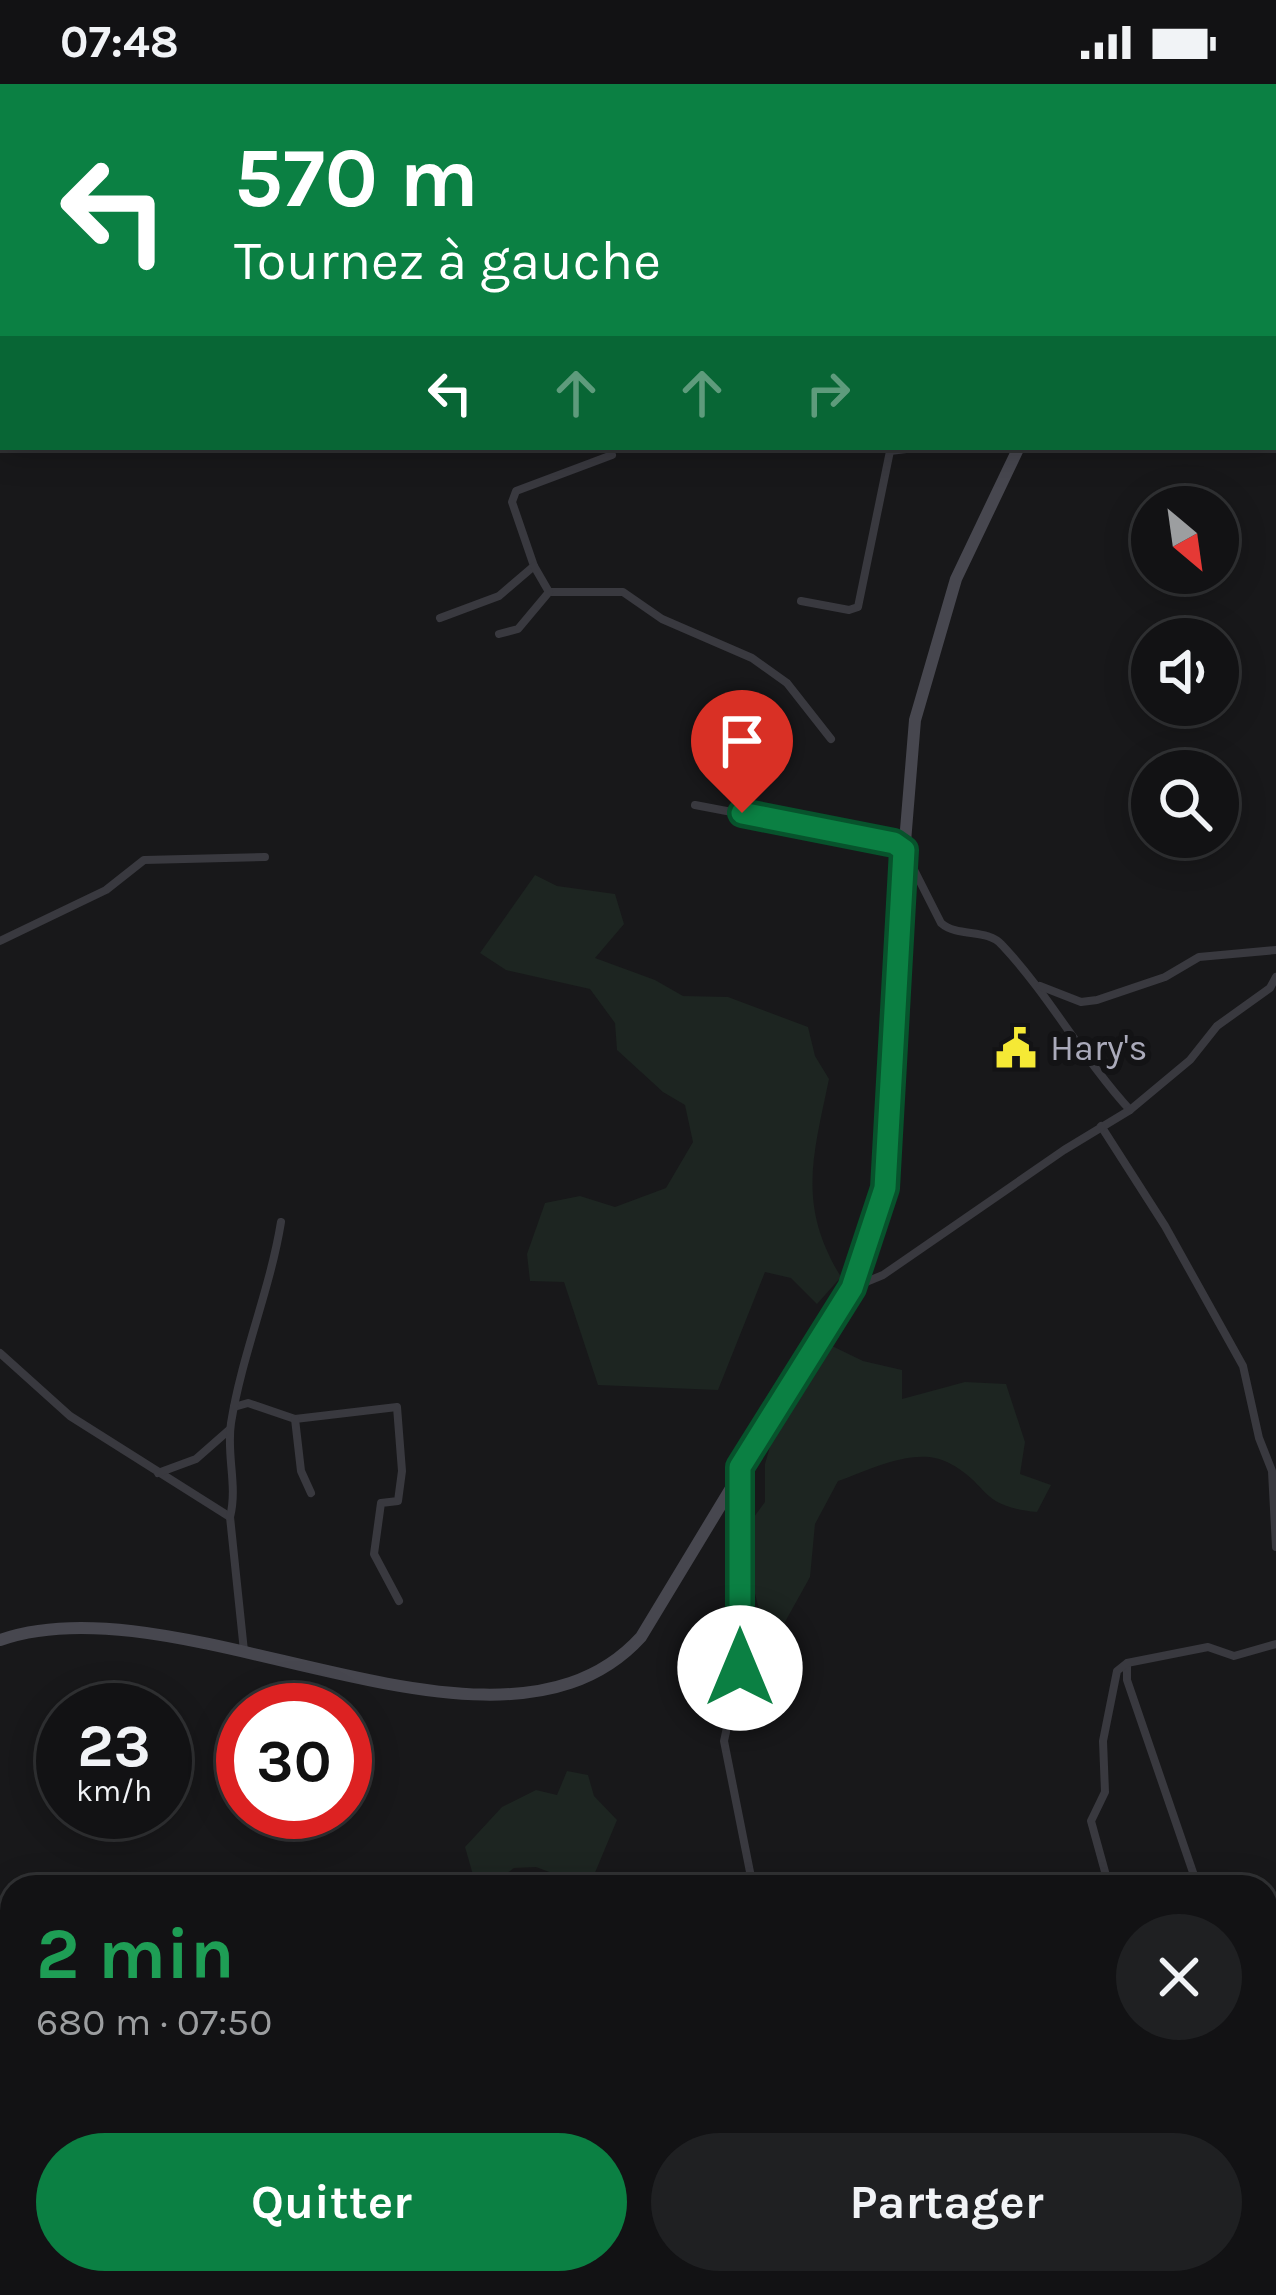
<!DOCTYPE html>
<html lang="fr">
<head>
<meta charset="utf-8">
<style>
  body { margin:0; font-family:Karla,sans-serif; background:#1f2022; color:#f1f3f6; height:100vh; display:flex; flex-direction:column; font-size:45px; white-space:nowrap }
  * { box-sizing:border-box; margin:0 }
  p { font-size:39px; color:#9c9ea0 }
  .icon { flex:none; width:66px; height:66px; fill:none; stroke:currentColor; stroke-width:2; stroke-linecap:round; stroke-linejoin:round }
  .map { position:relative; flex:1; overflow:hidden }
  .drawer { position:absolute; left:0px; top:1791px; width:1278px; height:420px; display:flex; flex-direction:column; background:#121214; border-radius:36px 36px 0 0; box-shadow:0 6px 30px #0003,0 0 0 3px #313234 }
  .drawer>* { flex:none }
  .hud { position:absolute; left:0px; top:0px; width:1278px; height:366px; box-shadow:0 6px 30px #0003,0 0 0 3px #313234; background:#0b8043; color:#fff; overflow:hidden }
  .needle { width:78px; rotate:151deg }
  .fabs { position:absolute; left:1131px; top:402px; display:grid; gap:24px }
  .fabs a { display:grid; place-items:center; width:108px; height:108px; border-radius:50%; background:#121214; box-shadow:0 6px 30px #0003,0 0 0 3px #313234; font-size:60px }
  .speed { position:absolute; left:36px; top:1599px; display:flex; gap:24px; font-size:60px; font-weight:700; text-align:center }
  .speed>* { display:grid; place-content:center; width:156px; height:156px; border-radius:50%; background:#121214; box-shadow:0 6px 30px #0003,0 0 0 3px #313234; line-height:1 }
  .speed small { font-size:30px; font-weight:400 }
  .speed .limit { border:18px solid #d22; background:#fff; color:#111 }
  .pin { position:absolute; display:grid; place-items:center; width:102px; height:102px; color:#fff; margin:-123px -51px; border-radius:50% 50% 50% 0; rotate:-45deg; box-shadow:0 0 12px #0007 }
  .pin .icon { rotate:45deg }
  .me { position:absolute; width:132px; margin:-66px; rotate:0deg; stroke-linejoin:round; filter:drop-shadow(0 0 9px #0008) }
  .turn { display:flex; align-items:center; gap:42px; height:252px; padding:0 36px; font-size:54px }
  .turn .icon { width:156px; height:156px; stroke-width:2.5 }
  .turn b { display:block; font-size:84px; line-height:102px }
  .lanes { display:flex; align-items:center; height:114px; padding:0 36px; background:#0003; justify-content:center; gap:60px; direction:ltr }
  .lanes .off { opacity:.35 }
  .round { display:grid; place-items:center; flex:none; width:126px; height:126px; border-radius:63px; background:#1f2022 }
  .head { display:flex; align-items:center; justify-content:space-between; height:204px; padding:0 36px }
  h1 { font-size:72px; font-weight:700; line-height:90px; color:#1e9e55 }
  .cta { display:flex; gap:24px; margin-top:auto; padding:24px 36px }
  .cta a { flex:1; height:138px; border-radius:72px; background:#0b8043; color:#fff; font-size:48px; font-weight:700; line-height:138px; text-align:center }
  .cta a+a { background:#1f2022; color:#f1f3f6 }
  .status { display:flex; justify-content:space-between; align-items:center; height:84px; padding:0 60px; background:#121214; direction:ltr }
  .status svg { height:33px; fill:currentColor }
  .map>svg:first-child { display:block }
  .green { fill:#1d2521 }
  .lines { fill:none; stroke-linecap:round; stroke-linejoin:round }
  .stream { stroke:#2d323e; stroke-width:3 }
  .minor { stroke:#39393f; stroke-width:8 }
  .secondary { stroke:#47474f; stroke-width:12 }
  .route-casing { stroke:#07532c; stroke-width:30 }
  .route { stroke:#0b8043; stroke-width:21 }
  .labels { text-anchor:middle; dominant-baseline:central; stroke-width:12; stroke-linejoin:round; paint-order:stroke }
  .poi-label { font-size:36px; fill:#aaaaba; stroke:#131315; text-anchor:start }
</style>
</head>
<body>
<div class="status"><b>07:48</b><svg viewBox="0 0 49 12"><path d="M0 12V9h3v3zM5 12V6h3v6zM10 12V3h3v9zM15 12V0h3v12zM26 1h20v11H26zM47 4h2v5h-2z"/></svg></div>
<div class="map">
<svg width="1276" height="2211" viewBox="0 0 1276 2211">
  <rect width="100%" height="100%" fill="#18181a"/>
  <g class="green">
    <path d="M535,791L557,802L615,810L624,840L595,874L655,896L683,912L728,913L808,943L815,972L829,995C813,1073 797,1121 841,1193L817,1220L791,1194L765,1188L718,1306L598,1301L564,1198L530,1197L527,1170L545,1119L580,1112L615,1123L666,1104L693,1058L685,1021L663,1008L617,966L615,939L590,905L506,886L480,869Z"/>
    <path d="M830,1261L863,1277L902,1286V1315L965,1298L1006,1300L1025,1358L1020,1390L1051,1401L1037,1428C977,1422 991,1401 949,1379C916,1361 870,1386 838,1397L815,1440L810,1493L761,1581L747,1574L744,1548L759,1525L749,1487L754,1433L765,1418V1380L773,1352Z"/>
    <polygon points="567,1687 588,1691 594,1712 617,1736 589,1803 536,1783 514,1784 489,1803 473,1791 465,1763 502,1723 536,1706 557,1711"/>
    <polygon points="458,2199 626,2199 621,2211 469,2211"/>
  </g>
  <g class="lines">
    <g class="stream">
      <polyline points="1266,1960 1276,1957"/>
      <polyline points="1118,2211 1124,2199"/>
    </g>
    <g class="minor">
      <polyline points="1211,3 1212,0"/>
      <polyline points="0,97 3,97"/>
      <polyline points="549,508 623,508 662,535 752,574 787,599 831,655"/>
      <polyline points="801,517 849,526 858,523 890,367 923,363"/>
      <polyline points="440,534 499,512 534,482 512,418 516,407 612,371 608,363"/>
      <polyline points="499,550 518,545 549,508 534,482"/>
      <path d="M695,721L894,759L904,766L941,839C958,854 987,844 1002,861C1050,912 1083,975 1130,1026"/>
      <polyline points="0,857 106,806 144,776 265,773"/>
      <polyline points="1040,902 1081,918 1097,916 1165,893 1199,873 1276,866"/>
      <polyline points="1101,1042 1165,1142 1243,1282 1259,1354 1272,1387 1276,1463"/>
      <polyline points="854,1203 883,1191 1064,1066 1130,1026 1190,976 1217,942 1270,904 1276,893"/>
      <polyline points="0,1269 70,1332 230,1433 244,1567"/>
      <polyline points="234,1323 248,1319 295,1335 397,1323 402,1387 398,1417 381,1419 374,1470 399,1517"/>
      <polyline points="295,1335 301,1387 311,1409"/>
      <polyline points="158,1389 196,1375 229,1346"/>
      <polyline points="740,1397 740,1584 724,1657 753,1803"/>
      <path d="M230,1433C238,1401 226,1371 231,1339C242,1270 270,1206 281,1138"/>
      <polyline points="1127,1580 1127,1596 1198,1803"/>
      <polyline points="1107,1795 1091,1737 1105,1708 1103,1657 1117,1587 1127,1579 1208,1563 1234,1572 1276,1560"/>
      <polyline points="0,2136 12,2139"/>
      <polyline points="146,2199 168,2211"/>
    </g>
    <g class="secondary">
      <polyline points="1175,0 1175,3"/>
      <path d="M0,1556C182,1492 499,1709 641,1553L852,1204L885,1104L899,831L915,636L956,495L1019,363"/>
    </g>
  </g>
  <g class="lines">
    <g class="route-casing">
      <polyline id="route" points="740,1584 740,1383 852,1204 885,1104 904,766 894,759 742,729"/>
    </g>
    <use href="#route" class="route"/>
  </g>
  <defs>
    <g id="civic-bare" transform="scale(3.24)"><path d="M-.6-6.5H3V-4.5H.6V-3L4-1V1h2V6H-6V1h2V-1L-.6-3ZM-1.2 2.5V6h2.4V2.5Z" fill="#f5e935" stroke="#131315" stroke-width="2.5" paint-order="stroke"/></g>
  </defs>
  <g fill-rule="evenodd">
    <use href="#civic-bare" x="1016" y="964"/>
  </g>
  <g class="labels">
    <g class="poi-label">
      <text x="1050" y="964">Hary's</text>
    </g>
  </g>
</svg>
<div class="fabs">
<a><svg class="needle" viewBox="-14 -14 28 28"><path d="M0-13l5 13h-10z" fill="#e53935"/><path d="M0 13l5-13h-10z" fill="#9c9ea0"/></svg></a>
<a><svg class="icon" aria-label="sound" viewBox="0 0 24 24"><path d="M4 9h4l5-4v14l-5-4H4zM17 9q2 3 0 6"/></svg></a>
<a><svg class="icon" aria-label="search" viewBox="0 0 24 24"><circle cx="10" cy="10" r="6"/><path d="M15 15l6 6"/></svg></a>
</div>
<div class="speed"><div>23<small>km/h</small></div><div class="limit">30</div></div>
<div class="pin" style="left:742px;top:729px;background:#d93025"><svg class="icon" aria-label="arrive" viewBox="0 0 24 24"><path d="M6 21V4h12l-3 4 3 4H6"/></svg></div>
<svg class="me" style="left:740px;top:1584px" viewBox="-20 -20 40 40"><circle r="19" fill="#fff"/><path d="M0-13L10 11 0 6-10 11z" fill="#0b8043"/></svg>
<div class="hud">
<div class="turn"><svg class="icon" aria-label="left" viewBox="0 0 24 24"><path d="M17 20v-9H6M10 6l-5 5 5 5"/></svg><div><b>570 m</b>Tournez à gauche</div></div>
<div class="lanes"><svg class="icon" aria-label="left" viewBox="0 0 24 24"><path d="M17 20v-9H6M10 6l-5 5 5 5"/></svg><svg class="icon off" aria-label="ahead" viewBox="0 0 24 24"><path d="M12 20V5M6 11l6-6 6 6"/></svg><svg class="icon off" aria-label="ahead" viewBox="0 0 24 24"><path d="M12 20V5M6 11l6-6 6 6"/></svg><svg class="icon off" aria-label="right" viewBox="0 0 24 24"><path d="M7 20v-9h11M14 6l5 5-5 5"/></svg></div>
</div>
<section class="drawer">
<div class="head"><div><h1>2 min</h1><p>680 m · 07:50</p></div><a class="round"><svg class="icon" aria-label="close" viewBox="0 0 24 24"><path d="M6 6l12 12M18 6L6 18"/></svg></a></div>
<div class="cta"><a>Quitter</a><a>Partager</a></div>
</section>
</div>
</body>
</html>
